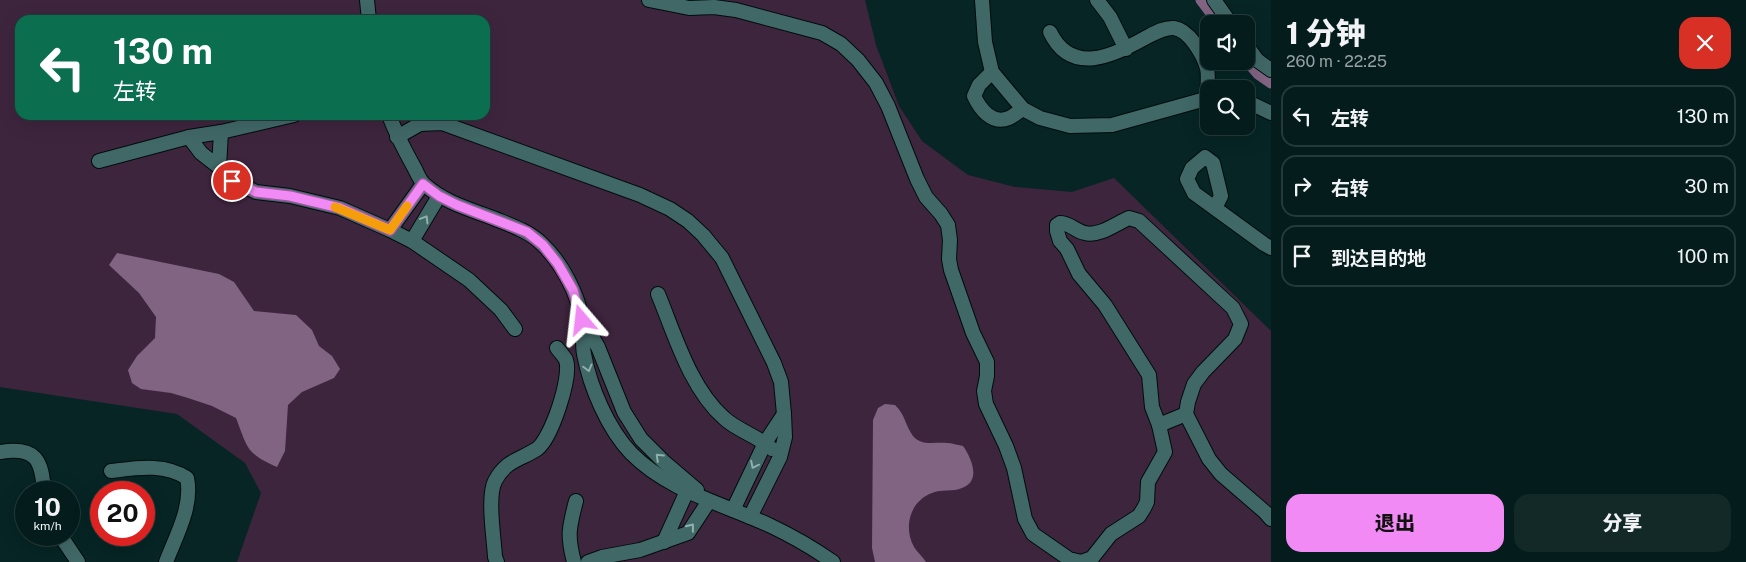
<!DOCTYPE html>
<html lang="zh">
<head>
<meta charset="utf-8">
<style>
  body { margin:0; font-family:"Public Sans","Noto Sans SC",sans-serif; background:#122928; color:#f1f3f6; height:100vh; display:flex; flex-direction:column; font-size:19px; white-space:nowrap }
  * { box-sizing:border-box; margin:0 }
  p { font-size:16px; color:#97a1a3 }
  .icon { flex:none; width:28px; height:28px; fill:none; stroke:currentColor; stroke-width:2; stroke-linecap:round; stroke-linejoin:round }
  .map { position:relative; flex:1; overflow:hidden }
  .side { display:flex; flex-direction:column; background:#041c1b; width:475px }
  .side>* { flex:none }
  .hud { position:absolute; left:15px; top:15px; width:475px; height:105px; border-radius:15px; box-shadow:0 5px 20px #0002,0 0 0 1px #253a3a; background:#0b6e4f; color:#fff; overflow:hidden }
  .fabs { position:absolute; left:1200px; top:15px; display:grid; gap:10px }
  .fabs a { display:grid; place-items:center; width:55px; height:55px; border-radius:10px; background:#041c1b; box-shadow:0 5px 20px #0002,0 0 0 1px #253a3a; font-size:25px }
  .speed { position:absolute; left:15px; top:481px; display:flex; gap:10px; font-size:25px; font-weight:700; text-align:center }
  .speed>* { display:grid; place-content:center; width:65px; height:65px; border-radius:50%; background:#041c1b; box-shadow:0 5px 20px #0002,0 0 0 1px #253a3a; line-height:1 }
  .speed small { font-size:12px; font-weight:400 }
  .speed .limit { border:8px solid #d22; background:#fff; color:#111 }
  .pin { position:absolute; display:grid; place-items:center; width:42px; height:42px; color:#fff; margin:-21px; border:2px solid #fff; border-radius:50%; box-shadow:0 1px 5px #0007 }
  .me { position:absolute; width:55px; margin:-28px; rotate:343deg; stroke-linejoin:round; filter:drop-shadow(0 0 4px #0008) }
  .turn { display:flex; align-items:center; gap:18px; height:105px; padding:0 15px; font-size:22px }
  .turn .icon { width:65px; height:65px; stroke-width:2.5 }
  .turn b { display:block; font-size:35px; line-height:42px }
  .round { display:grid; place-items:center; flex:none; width:52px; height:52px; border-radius:15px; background:#122928 }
  .summary { display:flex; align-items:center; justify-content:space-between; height:85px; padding:0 15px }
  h1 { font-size:30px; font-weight:800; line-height:38px }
  .cta { display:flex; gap:10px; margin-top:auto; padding:10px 15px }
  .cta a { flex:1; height:58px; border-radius:15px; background:#f18af4; color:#111; font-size:20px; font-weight:800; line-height:58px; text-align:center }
  .cta a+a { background:#122928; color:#f1f3f6 }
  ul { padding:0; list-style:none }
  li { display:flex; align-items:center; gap:15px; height:62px; margin:0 10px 8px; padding:0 5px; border:2px solid #253a3a; border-radius:15px }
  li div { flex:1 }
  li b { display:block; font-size:19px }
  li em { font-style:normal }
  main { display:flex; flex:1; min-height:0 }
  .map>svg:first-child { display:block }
  .green { fill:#3e253e; fill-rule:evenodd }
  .water { fill:#816382 }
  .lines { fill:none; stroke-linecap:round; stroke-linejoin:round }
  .canal { stroke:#816382; stroke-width:11 }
  .minor-casing { stroke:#000c0c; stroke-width:16 }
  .minor { stroke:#406867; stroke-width:14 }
  .oneway { stroke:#90b0ae }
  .route-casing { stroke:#9d5a9f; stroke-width:12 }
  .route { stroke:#f18af4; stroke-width:9 }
  .slow { stroke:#f59e0b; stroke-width:9 }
</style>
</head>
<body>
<main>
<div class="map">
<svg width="1271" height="562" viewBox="0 0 1271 562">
  <rect width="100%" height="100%" fill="#062524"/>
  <path class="green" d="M0,0H865L876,45L899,106L922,141L968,175L1015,187L1072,192L1114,178L1271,331V562H237L261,493L245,463L177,414L0,387ZM20,20H485V115H20Z"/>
  <g class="water">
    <path d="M117,253L219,274L234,282L254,311L296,315L312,330L319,346L332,356L340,369L334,378L302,392L288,405L285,451L277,467C246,453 248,449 236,418L212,406L188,398L171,393L141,389L132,383L128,370L137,356L155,338L156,317L139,293L109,265Z"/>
    <path d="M885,404L895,405C905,415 904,421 911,433C919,447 933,442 947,443C952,443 957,445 963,446C971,457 982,481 962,488C953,492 941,489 932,493C910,501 903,527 914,547C917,552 923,557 926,562H875L872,548L873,420L878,408Z"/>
  </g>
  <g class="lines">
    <g class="canal">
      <polyline points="1201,0 1219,24"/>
      <polyline points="1246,60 1258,74 1271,83"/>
    </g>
    <g class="minor-casing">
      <g id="minor">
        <polyline points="367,0 369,20"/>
        <path d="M649,0L689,8L714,7L736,10L822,33L841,44L858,60L876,83L888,106L917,179L926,197L941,214L948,225L950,240L949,259L951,270L973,333L987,362V376L984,391L986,404L1006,446L1014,468L1025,519L1033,534L1069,559L1081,562L1092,558L1111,534L1139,516L1144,508L1147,502L1148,482L1165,452L1159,425L1152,407L1149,375L1105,305L1079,274L1067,249L1060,241L1057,231V225L1060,223C1070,223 1075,231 1085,233C1099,237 1117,223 1129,218L1139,221L1233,308L1241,324L1235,339L1203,372L1194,384L1188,402L1186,414L1209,459L1221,474L1265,512L1271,519"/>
        <polyline points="982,0 985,42 992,72 1023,109 1040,118 1070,126 1112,125 1209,98"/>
        <polyline points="1097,0 1110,17 1126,49"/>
        <polyline points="1214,0 1231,24"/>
        <path d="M1050,32C1071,76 1113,56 1145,38C1153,34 1164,27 1174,28C1189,30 1203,54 1207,68C1209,77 1207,89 1207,98"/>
        <polyline points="1246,45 1257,60 1271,70"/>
        <path d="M992,72L979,85L974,96C980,109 992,125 1009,118C1013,116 1018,112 1023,109"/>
        <polyline points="1246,101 1271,113"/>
        <path d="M389,115C396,134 405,151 415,169C418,175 420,181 425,185C444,202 469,209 493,218C510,225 529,231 542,244C562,263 578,294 582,320C584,332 582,343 584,354C590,387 608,429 631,453C668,491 724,504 771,526C792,536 813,548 833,562"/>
        <polyline points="189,137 201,153 219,167 221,132"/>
        <polyline points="397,137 420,124 442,123 640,195 670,209 688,221 703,235 722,258 774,363 781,382 784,414"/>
        <polyline points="99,161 189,137 221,132 294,115"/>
        <polyline points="219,167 233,181 256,192 290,196 340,208 390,230 412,241 469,280 501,310 515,329"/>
        <polyline points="1215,208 1221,196 1213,163 1205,157 1192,168 1187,179 1194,193 1264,244 1271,248"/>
        <polyline points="390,230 423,184"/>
        <polyline points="412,241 439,196"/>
        <path d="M658,294C675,335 690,388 724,418C738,431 758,436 772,449"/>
        <polyline points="584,323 598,347 624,412 641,439 663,461 697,490"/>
        <polyline points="1159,425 1186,414"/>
        <path d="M0,452C36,446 42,460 44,492"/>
        <path d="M111,471C137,468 164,463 187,478C193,506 176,536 166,562"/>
        <polyline points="733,510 765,443 784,414 785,437 780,457 750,517"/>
        <polyline points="60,535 78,562"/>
        <polyline points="664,542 687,491"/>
        <path d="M497,562L495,557C494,538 487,497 495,481C506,460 520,460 537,449C551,439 572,377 566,360C564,356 560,352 557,348"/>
        <path d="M574,562C567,535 569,528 576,501"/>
        <polyline points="588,562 602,557 640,550 688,533 709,501"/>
      </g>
    </g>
    <use href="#minor" class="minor"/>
  </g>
  <defs><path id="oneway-chevron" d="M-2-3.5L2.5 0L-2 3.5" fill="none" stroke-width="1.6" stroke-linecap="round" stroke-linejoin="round" transform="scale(1.25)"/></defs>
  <g class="oneway">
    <use href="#oneway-chevron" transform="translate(425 219) rotate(-59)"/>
    <use href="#oneway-chevron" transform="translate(588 368) rotate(75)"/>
    <use href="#oneway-chevron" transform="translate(659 457) rotate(-136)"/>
    <use href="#oneway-chevron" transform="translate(754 465) rotate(116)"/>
    <use href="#oneway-chevron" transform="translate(691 527) rotate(-52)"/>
  </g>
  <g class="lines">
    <g class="route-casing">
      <polyline id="route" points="232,181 256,192 290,196 340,208 390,230 423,184 439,196 457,205 527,232 543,245 558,264 573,290 582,320"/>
    </g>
    <use href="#route" class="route"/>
    <polyline class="slow" points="335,207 390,230 407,206"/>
  </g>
</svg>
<div class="fabs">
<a><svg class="icon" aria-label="sound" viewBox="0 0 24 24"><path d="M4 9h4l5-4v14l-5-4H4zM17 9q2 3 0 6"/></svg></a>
<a><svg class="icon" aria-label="search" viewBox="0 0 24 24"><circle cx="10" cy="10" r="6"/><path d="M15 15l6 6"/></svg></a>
</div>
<div class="speed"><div>10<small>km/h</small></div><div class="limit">20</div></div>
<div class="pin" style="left:232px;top:181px;background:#d93025"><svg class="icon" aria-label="arrive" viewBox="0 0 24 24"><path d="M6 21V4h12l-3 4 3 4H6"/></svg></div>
<svg class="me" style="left:582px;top:320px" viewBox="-20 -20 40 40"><path d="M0-17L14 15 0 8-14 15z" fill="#f18af4" stroke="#fff" stroke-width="4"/></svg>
<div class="hud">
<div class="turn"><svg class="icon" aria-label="left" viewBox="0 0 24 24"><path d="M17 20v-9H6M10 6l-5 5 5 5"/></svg><div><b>130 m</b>左转</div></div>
</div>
</div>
<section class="side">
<div class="summary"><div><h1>1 分钟</h1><p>260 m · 22:25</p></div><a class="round" style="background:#d93025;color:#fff"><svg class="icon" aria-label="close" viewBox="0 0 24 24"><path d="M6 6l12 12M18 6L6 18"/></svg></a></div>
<ul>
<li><svg class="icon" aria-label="left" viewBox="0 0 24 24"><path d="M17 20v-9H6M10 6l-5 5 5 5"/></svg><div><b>左转</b></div><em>130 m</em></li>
<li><svg class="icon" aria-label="right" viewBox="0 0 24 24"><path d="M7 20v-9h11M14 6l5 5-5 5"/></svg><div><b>右转</b></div><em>30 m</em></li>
<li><svg class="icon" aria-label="arrive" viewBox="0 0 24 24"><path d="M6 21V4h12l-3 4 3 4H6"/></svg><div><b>到达目的地</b></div><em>100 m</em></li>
</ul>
<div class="cta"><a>退出</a><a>分享</a></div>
</section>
</main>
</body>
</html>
